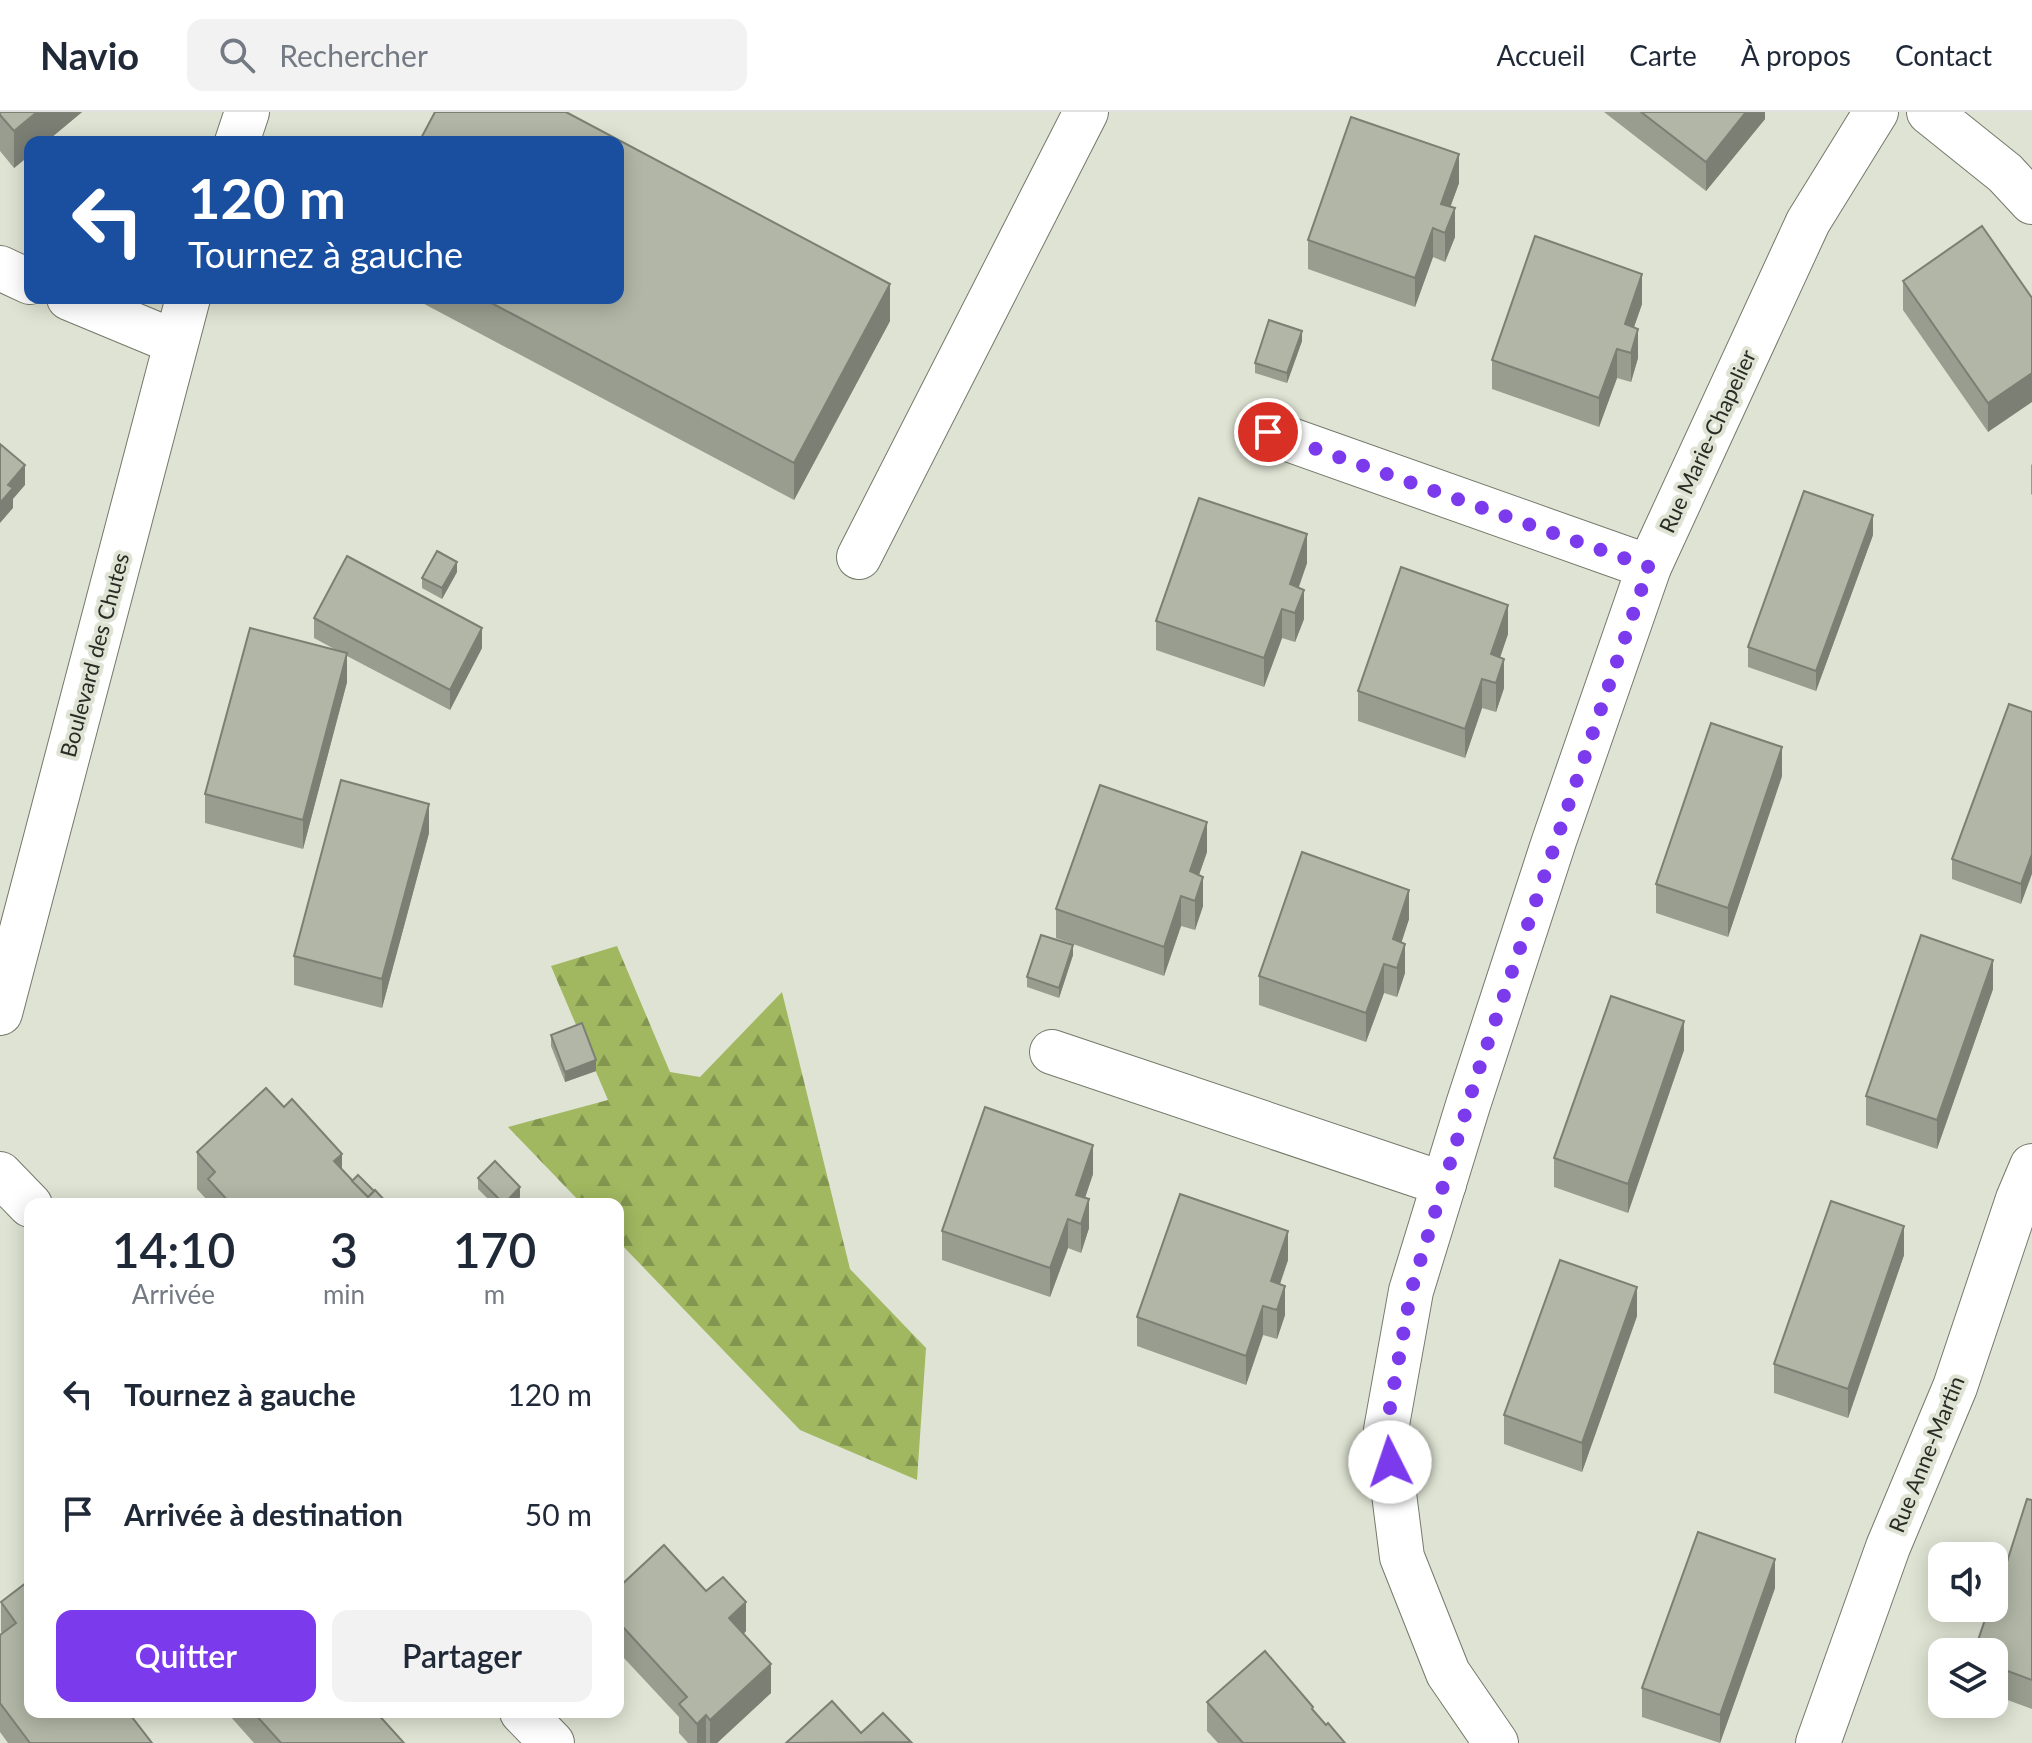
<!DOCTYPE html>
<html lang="fr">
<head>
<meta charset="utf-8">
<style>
  body { margin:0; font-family:Lato,sans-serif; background:#f2f2f3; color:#1f2937; height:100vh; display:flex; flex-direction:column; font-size:30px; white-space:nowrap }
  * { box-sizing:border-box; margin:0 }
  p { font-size:26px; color:#747a83 }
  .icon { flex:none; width:44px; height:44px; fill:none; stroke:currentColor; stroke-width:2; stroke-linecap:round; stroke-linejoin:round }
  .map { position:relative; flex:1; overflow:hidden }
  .details { position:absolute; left:24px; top:1086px; width:600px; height:520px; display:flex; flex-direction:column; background:#fff; border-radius:16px; box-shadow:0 4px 20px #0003 }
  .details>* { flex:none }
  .guide { position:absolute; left:24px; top:24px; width:600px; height:168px; border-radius:16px; box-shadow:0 4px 20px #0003; background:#1a4fa0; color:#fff; overflow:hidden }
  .fabs { position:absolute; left:1928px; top:1430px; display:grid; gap:16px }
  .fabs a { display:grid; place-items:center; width:80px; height:80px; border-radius:16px; background:#fff; box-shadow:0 4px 20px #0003; font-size:40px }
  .pin { position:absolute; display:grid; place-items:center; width:68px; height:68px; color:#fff; margin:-34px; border:4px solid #fff; border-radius:50%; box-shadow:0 2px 8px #0007 }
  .me { position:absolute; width:88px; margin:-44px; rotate:356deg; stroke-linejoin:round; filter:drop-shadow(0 0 6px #0008) }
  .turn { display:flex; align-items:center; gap:28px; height:168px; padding:0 32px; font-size:36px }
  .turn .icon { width:104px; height:104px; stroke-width:2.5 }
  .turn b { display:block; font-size:56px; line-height:68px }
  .eta { display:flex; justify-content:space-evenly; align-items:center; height:136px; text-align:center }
  .eta b { font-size:48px; font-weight:600; line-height:56px }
  .cta { display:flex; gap:16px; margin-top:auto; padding:16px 32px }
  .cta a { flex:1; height:92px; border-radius:16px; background:#7c3aed; color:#fff; font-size:32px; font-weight:600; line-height:92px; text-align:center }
  .cta a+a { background:#f2f2f3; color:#1f2937 }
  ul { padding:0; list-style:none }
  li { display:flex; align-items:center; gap:24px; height:120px; padding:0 32px }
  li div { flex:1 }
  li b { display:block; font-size:30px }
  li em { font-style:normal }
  header { display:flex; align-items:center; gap:48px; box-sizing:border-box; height:112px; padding:0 40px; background:#fff; border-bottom:2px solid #e0e1e3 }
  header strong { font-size:38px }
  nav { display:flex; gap:44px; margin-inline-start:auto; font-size:28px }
  .search { width:560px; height:72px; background:#f2f2f3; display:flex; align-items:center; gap:20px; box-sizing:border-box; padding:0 28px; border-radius:16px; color:#747a83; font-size:30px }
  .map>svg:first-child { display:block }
  .forest { fill:url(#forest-firs) }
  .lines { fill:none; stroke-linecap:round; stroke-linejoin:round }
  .minor-casing { stroke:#74796a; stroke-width:46 }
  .minor { stroke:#fff; stroke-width:44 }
  .wall { fill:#989d8f }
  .shaded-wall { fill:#7c7f74 }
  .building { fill:#b1b6a6; stroke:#7c7f74; stroke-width:2 }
  .route { stroke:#7c3aed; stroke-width:14; stroke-dasharray:0 25.2 }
  .labels { text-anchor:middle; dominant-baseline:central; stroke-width:8; stroke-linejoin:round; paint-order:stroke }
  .street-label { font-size:22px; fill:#292b25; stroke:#dee3d3 }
</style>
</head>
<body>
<header>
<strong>Navio</strong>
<div class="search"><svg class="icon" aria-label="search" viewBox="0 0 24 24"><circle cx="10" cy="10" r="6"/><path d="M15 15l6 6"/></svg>Rechercher</div>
<nav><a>Accueil</a><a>Carte</a><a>À propos</a><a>Contact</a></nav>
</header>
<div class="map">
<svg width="2032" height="1631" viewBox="0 0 2032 1631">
  <defs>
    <pattern id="forest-firs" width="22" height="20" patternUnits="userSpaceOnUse" patternTransform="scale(2)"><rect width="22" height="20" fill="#a1b860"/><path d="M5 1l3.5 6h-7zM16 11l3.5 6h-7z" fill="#83964f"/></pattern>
  </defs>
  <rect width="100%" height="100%" fill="#dee3d3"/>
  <polygon class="forest" points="617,834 670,960 700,965 782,880 850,1157 926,1236 917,1368 800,1318 618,1129 618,1092 582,1092 508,1015 608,988 551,854"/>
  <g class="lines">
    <g class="minor-casing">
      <g id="minor">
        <polyline points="1929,0 2005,61 2032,90"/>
        <polyline points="237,30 247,0"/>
        <polyline points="0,156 30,170"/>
        <polyline points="69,186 175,230"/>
        <polyline points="1268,320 1649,455"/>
        <polyline points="859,445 1086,0"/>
        <polyline points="0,901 188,186"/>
        <polyline points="1052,940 1444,1072"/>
        <polyline points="0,1062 30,1093"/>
        <polyline points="522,1600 552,1631"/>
        <polyline points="1496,1631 1448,1561 1402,1445 1386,1318 1411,1179 1468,993 1554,729 1649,455 1808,110 1876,0"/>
        <polyline points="1818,1631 1888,1435 1955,1275 2018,1087 2032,1054"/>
      </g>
    </g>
    <use href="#minor" class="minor"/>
  </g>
  <g class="wall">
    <polygon points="0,0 82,0 46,30 30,30 30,43 14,56 0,39"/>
    <polygon points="1604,0 1765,0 1765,7 1706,79"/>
    <polygon points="1459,71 1450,95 1455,125 1445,150 1433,145 1415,195 1308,157 1308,128"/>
    <polygon points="1903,169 2032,186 1988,320 1903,198"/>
    <polygon points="413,186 618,186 890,209 794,388"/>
    <polygon points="1642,192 1634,215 1638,246 1631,270 1617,266 1599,315 1492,277 1492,248"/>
    <polygon points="1302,229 1287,271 1255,261 1255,251"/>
    <polygon points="2032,352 2032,383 2031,382 2031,353"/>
    <polygon points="1873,423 1816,579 1748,555 1748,535"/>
    <polygon points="1307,451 1298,476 1304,507 1295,530 1282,526 1264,575 1156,538 1156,509"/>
    <polygon points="457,460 442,487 422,476 422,466"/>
    <polygon points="314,506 482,536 450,598 347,544 347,570 303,737 205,711 205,682 338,539 314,526"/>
    <polygon points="1508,522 1500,546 1504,576 1496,600 1482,596 1465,646 1358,609 1358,579"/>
    <polygon points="2032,600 2021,792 1952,767 1952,747"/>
    <polygon points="1782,664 1728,825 1656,801 1656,772"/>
    <polygon points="429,721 382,896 294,873 294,844"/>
    <polygon points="1207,740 1199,763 1203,794 1195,818 1181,814 1164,864 1056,826 1056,797"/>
    <polygon points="1409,807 1401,830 1405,861 1397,885 1384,881 1366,930 1259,893 1259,864"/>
    <polygon points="1073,843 1059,886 1027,875 1027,865"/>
    <polygon points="1993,877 1937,1037 1866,1013 1866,984"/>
    <polygon points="551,923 596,959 565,970 551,934"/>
    <polygon points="1684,938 1628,1101 1554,1075 1554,1046"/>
    <polygon points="197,1040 342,1058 352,1069 374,1079 388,1092 208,1092 208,1089 197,1077"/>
    <polygon points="1093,1062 1085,1086 1089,1116 1081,1141 1068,1136 1050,1185 942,1148 942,1119"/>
    <polygon points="478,1066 520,1085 514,1092 493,1092 478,1077"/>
    <polygon points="1904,1143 1848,1306 1774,1281 1774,1252"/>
    <polygon points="1288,1148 1280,1172 1285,1203 1277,1227 1263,1223 1246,1273 1137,1234 1137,1205"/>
    <polygon points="1637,1204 1582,1360 1504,1332 1504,1303"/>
    <polygon points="2032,1388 2032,1597 1994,1583 1994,1540 1998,1478"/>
    <polygon points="618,1476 706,1479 746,1519 744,1522 771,1581 717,1631 688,1631 679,1621 679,1605 623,1545"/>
    <polygon points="1775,1476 1720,1631 1642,1605 1642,1576"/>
    <polygon points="1,1490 152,1631 8,1631 0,1620 0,1523 2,1521 1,1519"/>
    <polygon points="1207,1590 1313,1599 1326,1613 1345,1631 1218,1631 1207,1619"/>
    <polygon points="230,1600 376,1600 404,1631 254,1631 230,1604"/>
  </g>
  <g class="shaded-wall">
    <polygon points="37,0 82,0 46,30 30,30 30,43 14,56 14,19"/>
    <polygon points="1746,0 1765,0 1765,7 1706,79 1706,50"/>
    <polygon points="1459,42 1459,71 1441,121 1441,92"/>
    <polygon points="1455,96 1455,125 1445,150 1445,121"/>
    <polygon points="1433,116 1433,145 1415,195 1415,166"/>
    <polygon points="1642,162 1642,192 1625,241 1625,212"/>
    <polygon points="890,172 890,209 794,388 794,351"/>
    <polygon points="1638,217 1638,246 1631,270 1631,241"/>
    <polygon points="1302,219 1302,229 1287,271 1287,261"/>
    <polygon points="1617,237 1617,266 1599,315 1599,286"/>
    <polygon points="2032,261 2032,290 1988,320 1988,291"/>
    <polygon points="25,353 25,373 13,387 13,396 0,411 0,391 8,373"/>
    <polygon points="1873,403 1873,423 1816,579 1816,559"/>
    <polygon points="1307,422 1307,451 1290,501 1290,472"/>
    <polygon points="457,450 457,460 442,487 442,476"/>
    <polygon points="1304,478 1304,507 1295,530 1295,501"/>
    <polygon points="1508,493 1508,522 1491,571 1491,542"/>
    <polygon points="1282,497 1282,526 1264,575 1264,546"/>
    <polygon points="482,516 482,536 450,598 450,578"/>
    <polygon points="347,541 347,570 303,737 303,708"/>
    <polygon points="1504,547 1504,576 1496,600 1496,571"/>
    <polygon points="1482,567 1482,596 1465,646 1465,617"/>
    <polygon points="1782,635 1782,664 1728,825 1728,796"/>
    <polygon points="429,692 429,721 382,896 382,867"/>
    <polygon points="1207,710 1207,740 1190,788 1190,759"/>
    <polygon points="2032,742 2032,762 2021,792 2021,772"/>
    <polygon points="1203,765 1203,794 1195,818 1195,789"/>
    <polygon points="1409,778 1409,807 1393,857 1393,827"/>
    <polygon points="1181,784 1181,814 1164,864 1164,835"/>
    <polygon points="1405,832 1405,861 1397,885 1397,856"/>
    <polygon points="1073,833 1073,843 1059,886 1059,876"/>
    <polygon points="1993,848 1993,877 1937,1037 1937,1008"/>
    <polygon points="1384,852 1384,881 1366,930 1366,901"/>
    <polygon points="1684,909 1684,938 1628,1101 1628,1072"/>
    <polygon points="596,948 596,959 565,970 565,960"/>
    <polygon points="1093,1033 1093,1062 1076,1112 1076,1083"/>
    <polygon points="342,1042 342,1079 334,1049"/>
    <polygon points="520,1075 520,1085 514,1092 504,1092"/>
    <polygon points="1089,1087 1089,1116 1081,1141 1081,1112"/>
    <polygon points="1068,1107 1068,1136 1050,1185 1050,1156"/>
    <polygon points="1904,1114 1904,1143 1848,1306 1848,1277"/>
    <polygon points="1288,1119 1288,1148 1271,1198 1271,1169"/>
    <polygon points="1285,1174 1285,1203 1277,1227 1277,1198"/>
    <polygon points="1637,1175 1637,1204 1582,1360 1582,1331"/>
    <polygon points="1263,1194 1263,1223 1246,1273 1246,1244"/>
    <polygon points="1775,1447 1775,1476 1720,1631 1720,1603"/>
    <polygon points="746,1490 746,1519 729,1535 729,1506"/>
    <polygon points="623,1515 623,1545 618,1549 618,1520"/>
    <polygon points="771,1552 771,1581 717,1631 710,1631 710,1608"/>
    <polygon points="706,1603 706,1631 697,1631 697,1612"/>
  </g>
  <g class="building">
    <polygon points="0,0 37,0 14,19 0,3"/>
    <polygon points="435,0 566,0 890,172 794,351 482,186 618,186 618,30 419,30"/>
    <polygon points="1641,0 1746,0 1706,50"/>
    <polygon points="1351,5 1459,42 1441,92 1455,96 1445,121 1433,116 1415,166 1308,128"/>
    <polygon points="1982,114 2032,186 2032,261 1988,291 1903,169"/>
    <polygon points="1535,124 1642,162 1625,212 1638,217 1631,241 1617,237 1599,286 1492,248"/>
    <polygon points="1269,208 1302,219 1287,261 1255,251"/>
    <polygon points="0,332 25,353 8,373 13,376 0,391"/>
    <polygon points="1804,379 1873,403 1816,559 1748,535"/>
    <polygon points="1199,386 1307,422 1290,472 1304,478 1295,501 1282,497 1264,546 1156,509"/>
    <polygon points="437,439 457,450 442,476 422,466"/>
    <polygon points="347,444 482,516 450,578 314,506"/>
    <polygon points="1401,455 1508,493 1491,542 1504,547 1496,571 1482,567 1465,617 1358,579"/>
    <polygon points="250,516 347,541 303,708 205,682"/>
    <polygon points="2009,592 2032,600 2032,742 2021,772 1952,747"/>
    <polygon points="1711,611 1782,635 1728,796 1656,772"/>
    <polygon points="341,668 429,692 382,867 294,844"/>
    <polygon points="1100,673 1207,710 1190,759 1203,765 1195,789 1181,784 1164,835 1056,797"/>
    <polygon points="1302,740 1409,778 1393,827 1405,832 1397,856 1384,852 1366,901 1259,864"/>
    <polygon points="1041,823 1073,833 1059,876 1027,865"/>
    <polygon points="1921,823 1993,848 1937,1008 1866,984"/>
    <polygon points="1611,884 1684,909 1628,1072 1554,1046"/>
    <polygon points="582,911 596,948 565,960 551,923"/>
    <polygon points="266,976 284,995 292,987 342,1042 334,1049 368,1085 375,1078 388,1092 231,1092 208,1067 215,1060 197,1040"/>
    <polygon points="985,995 1093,1033 1076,1083 1089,1087 1081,1112 1068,1107 1050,1156 942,1119"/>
    <polygon points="495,1049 520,1075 504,1092 478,1066"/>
    <polygon points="358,1063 374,1079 368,1085 352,1069"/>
    <polygon points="1180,1082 1288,1119 1271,1169 1285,1174 1277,1198 1263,1194 1246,1244 1137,1205"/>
    <polygon points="1831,1089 1904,1114 1848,1277 1774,1252"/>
    <polygon points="1560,1148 1637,1175 1582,1331 1504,1303"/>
    <polygon points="2027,1387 2032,1388 2032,1568 1994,1554 1994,1540 1974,1540 1989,1496 1994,1496 1994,1482 1996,1477 1998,1478"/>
    <polygon points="1698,1420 1775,1447 1720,1603 1642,1576"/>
    <polygon points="664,1433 706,1479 723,1465 746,1490 729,1506 771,1552 710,1608 706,1603 697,1612 679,1592 687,1585 623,1515 618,1520 618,1476"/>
    <polygon points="26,1471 30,1476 30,1600 128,1600 152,1631 30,1631 0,1591 0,1523 16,1511 1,1490"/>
    <polygon points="1265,1539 1313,1595 1312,1597 1326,1613 1328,1611 1345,1631 1243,1631 1207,1590"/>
    <polygon points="832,1589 861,1621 883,1601 911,1630 786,1631"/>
    <polygon points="253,1600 376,1600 404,1631 281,1631"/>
  </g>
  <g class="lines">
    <polyline class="route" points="1268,320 1649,455 1477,963 1411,1179 1386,1318 1390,1350"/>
  </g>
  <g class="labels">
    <g class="street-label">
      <text transform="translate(1707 329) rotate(-65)">Rue Marie-Chapelier</text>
      <text transform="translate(94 543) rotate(-75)">Boulevard des Chutes</text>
      <text transform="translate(1926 1342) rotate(-68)">Rue Anne-Martin</text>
    </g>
  </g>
</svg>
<div class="fabs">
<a><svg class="icon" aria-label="sound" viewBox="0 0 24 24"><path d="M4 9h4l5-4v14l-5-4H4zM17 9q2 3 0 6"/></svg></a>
<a><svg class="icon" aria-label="layers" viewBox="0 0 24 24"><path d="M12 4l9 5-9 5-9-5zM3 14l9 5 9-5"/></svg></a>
</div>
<div class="pin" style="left:1268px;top:320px;background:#d93025"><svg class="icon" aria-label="arrive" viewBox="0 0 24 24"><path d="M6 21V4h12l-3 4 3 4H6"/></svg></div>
<svg class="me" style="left:1390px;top:1350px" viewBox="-20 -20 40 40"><circle r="19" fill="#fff"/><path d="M0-13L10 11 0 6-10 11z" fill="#7c3aed"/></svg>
<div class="guide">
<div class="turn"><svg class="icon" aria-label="left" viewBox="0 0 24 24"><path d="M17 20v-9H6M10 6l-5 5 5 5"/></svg><div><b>120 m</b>Tournez à gauche</div></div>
</div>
<section class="details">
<div class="eta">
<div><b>14:10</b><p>Arrivée</p></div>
<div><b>3</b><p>min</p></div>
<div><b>170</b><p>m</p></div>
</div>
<ul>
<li><svg class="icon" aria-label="left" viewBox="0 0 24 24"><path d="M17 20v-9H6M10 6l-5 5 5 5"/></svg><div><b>Tournez à gauche</b></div><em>120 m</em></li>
<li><svg class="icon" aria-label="arrive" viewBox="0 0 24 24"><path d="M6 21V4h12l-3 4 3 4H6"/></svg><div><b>Arrivée à destination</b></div><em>50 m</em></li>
</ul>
<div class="cta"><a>Quitter</a><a>Partager</a></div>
</section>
</div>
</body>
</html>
